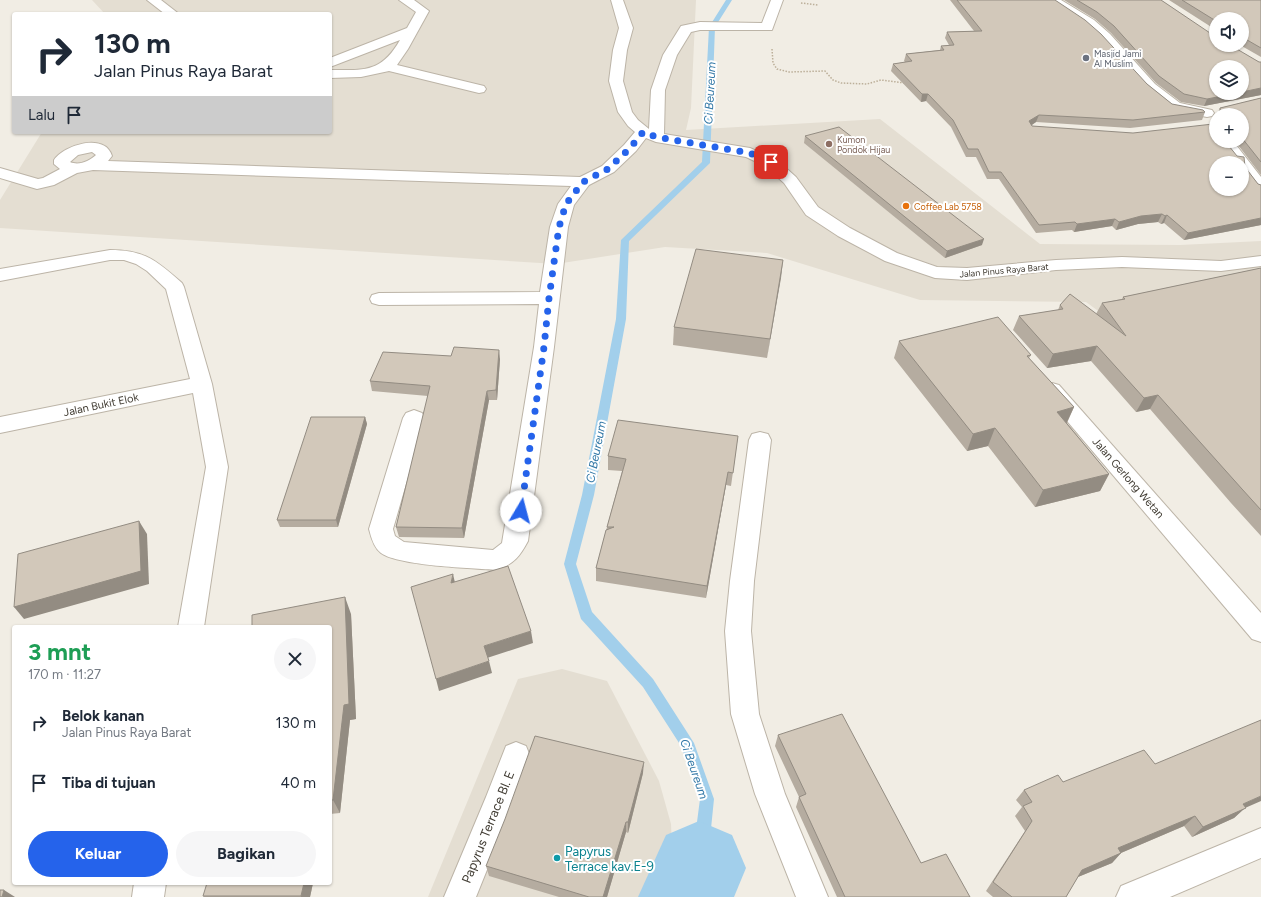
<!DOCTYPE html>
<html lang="id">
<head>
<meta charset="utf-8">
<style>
  body { margin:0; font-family:Figtree,sans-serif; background:#f6f6f7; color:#1f2937; height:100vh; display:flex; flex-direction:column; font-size:15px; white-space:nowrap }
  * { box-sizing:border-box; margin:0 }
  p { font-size:13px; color:#747a83 }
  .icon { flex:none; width:22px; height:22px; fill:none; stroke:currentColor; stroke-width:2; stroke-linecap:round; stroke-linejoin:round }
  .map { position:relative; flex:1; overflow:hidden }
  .panel { position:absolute; left:12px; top:625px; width:320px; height:260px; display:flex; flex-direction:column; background:#fff; border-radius:4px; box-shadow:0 1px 3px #0004 }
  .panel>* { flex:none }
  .guide { position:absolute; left:12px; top:12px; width:320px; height:122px; border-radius:4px; box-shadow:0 1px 3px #0004; background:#fff; color:#1f2937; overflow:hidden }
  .tools { position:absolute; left:1209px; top:12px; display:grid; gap:8px }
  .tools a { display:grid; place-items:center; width:40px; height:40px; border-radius:50%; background:#fff; box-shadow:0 1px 3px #0004; font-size:20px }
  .pin { position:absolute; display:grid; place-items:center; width:34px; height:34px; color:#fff; margin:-17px; border-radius:8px; box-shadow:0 2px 6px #0006 }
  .me { position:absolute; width:44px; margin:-22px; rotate:8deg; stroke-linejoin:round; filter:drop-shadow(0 0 3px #0008) }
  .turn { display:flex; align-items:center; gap:14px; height:84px; padding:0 16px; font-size:18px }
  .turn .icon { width:52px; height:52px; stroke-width:2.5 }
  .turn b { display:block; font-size:28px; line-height:34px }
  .then { display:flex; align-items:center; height:38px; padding:0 16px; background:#0003; gap:8px; font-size:15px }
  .round { display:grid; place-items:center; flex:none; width:42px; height:42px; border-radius:21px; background:#f6f6f7 }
  .head { display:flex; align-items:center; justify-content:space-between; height:68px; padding:0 16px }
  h1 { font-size:24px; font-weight:700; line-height:30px; color:#1e9e55 }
  .button { display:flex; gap:8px; margin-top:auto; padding:8px 16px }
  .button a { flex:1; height:46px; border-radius:24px; background:#2563eb; color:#fff; font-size:16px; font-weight:700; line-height:46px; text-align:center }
  .button a+a { background:#f6f6f7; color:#1f2937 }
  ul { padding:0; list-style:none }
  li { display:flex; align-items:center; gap:12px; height:60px; padding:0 16px }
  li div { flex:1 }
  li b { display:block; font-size:15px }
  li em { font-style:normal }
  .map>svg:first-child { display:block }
  .residential { fill:#e4ded2 }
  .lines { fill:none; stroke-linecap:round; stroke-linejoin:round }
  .stream { fill:#a2cfeb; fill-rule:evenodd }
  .river { fill:#a2cfeb; fill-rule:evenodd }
  .minor-casing { stroke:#bcb4a7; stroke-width:2 }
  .path { stroke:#bcaf99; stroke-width:1.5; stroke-dasharray:1.5 1.5; stroke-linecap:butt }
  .minor { fill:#fff; fill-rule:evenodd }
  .wall { fill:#b5aca0 }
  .shaded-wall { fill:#938c82 }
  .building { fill:#d2c8ba; stroke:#938c82; fill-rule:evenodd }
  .route { stroke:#2563eb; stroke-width:7; stroke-dasharray:0 12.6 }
  .worship-dot { fill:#6b7280; stroke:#fff; stroke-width:1.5 }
  .education-dot { fill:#8d6e63; stroke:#fff; stroke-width:1.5 }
  .food-dot { fill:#e8710a; stroke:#fff; stroke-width:1.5 }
  .culture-dot { fill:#0f9aa8; stroke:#fff; stroke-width:1.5 }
  .labels { text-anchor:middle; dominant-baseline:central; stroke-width:4; stroke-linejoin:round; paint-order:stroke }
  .far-worship-label { font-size:9px; fill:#5b616d; stroke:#fff; text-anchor:start }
  .far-education-label { font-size:9px; fill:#785e54; stroke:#fff; text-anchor:start }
  .far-food-label { font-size:9px; fill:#c56008; stroke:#fff; text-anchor:start }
  .far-street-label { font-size:9px; fill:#423d34; stroke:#fff }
  .street-label { font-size:11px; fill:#423d34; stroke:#fff }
  .water-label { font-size:12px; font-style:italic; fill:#3479a7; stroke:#fff }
  .near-street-label { font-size:13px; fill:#423d34; stroke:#fff }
  .near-culture-label { font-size:13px; fill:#0d838f; stroke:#fff; text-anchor:start }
</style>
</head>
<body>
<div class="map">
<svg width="1261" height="897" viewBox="0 0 1261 897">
  <rect width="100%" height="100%" fill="#f1ede4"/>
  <g class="residential">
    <polygon points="92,0 696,0 691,108 686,130 880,119 1040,244 1180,245 1261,241 1261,336 1138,340 1086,302 920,300 767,253 665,247 556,264 0,228 0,200 42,132 330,132 330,14 105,14"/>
    <polygon points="562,669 607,681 659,781 671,824 673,873 662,897 428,897 518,679"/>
  </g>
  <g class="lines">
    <polygon class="stream" points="726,0 732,0 715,27 710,163 629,241 626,319 594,495 576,564 592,612 653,679 694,743 714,799 707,868 704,873 699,876 694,873 691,868 700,799 681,746 643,687 581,619 564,564 582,495 616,319 621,240 702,162 709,27"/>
    <polygon class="river" points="699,821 732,835 746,868 734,897 638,897 666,835"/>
    <g class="minor-casing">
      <g id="minor">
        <polygon points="147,0 161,0 179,14 165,14"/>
        <path d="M399,0H414L429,11L408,49L397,65L484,86L486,89L484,92L479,93L389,71L361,77L330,78V70C365,70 381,73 400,40L330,67V58L407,28L416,12Z"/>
        <path d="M611,0H623L633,28L627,50L623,81L632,112L638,120L649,129L651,90L663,55L681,26L700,22L762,23L771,0H783L772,30H700L691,32L677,55L665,90L664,134L750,148L777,160L796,177L818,207L850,228L897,253L937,267L967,268L1056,260L1122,257L1221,261L1261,256V266L1221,271L1122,267L1056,270L967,280L935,278L885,261L838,236L806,215L784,183L765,166L746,157L656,142L646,138L636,151L614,172L589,185L574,205L568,227L554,347L528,541C520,556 514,564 497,570C472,568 399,566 381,553C374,548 371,537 369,529L403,418L406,413L414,410L422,413L425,418L393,529L395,536L404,542L493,550L502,543L534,347L539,304L379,305L372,303L370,299L372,295L379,293L540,292L550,227L558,204L571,186L93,170L77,173L54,185L37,189L0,178V168L38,179L43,178L60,169L54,164V160C64,145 105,132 112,156L108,161L580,177L602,166L624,145L635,132L628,126L618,112L609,81L613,50L619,28ZM92,152L96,155C89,161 79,166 70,162L78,155Z"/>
        <polygon points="1046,0 1061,0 1094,20 1110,34 1155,84 1180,103 1212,110 1214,113 1212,116 1207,117 1170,110 1145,90 1100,40 1084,26"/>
        <polygon points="1217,141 1233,141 1261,177 1261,193 1255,191 1242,174 1242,163 1234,163"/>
        <path d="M110,250C145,250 157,261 182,283L184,287L212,384L228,467L204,627H178L206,467L193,393L0,433V417L190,379L166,289L147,271L136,264L124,260H110L0,281V269Z"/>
        <polygon points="1052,383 1059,385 1261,613 1261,642 1252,639 1045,395 1042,390 1045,385"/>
        <polygon points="760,432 768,434 771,440 754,581 751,631 759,714 785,794 828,897 796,897 755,794 731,714 725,631 730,581 749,440 752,434"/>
        <polygon points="516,742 526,746 530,756 516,798 476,897 444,897 486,797 506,746"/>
        <polygon points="1261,828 1261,858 1170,897 1116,897 1121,886"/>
        <polygon points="134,883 166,883 164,897 132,897"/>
      </g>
    </g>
    <g class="path">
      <polyline points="801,3 818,5"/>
      <polyline points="772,49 773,63 777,69 789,72 825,71 833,80 841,83 867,84 881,80 905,83"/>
    </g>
    <use href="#minor" class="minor"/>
  </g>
  <g class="wall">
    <polygon points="950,0 1055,0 1147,84 1172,104 1205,112 1202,120 1130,128 1036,122 1032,125 1032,126 1216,141 1245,167 1258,184 1261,185 1261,225 1184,240 1164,223 1161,224 1158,222 1138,224 1116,230 1112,226 1074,232 1072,230 1036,233 999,179 987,179 976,157 966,157 951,127 926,101 921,102 891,71 893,64 905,62 904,61 906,54 940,50 941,46 949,45 945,38 947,32 974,31"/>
    <polygon points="1064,0 1161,0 1216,45 1259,62 1261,62 1261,95 1204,106 1181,102 1156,83 1111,33 1095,19"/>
    <polygon points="1169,0 1261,0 1261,57 1240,45 1242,45 1242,19 1216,19 1216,30"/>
    <polygon points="1261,98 1261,175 1235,141 1242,141 1242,115 1217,115 1220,108"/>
    <polygon points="805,136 982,245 945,258 804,143"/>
    <polygon points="783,260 767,358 673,345 674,327"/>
    <polygon points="1261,268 1261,536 1231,503 1150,409 1136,412 1091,361 1047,368 1013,330 1019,316 1058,310 1060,305 1096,314 1102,303 1122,299 1123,297"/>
    <polygon points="899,341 1031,355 1029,358 1074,407 1067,423 1109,474 1100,491 1035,507 988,446 967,451 894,358"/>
    <polygon points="500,359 497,400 489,400 464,538 399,537 396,527 428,396 372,391 370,381"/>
    <polygon points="365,417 367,424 338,527 280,527 277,520"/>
    <polygon points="738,436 731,486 726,485 706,598 596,581 596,568 622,471 608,470 608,456"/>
    <polygon points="351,614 356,719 350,720 340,813 330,814 330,627"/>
    <polygon points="778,735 921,863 970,897 837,897 796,807 799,797 775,746"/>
    <polygon points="1155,764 1245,808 1234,818 1192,837 1184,826 1121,853 1112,863 1078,877 1066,897 993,897 986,891 1025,831 1015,816 1022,807 1016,800 1024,790"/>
    <polygon points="643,773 628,833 626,832 607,897 559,897 489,876 486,866"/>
    <polygon points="313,883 310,897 204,897 203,896"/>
  </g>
  <g class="shaded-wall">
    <polygon points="1261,88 1261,95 1204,106 1207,99 1237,93 1242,93 1242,92"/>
    <polygon points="922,94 928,94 926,101 921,102"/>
    <polygon points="1039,115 1036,122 1027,128 1029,121"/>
    <polygon points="1162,214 1158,222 1138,224 1116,230 1119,222 1141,216"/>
    <polygon points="1167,215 1164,223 1161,224 1165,216"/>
    <polygon points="1261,218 1261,225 1184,240 1188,233"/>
    <polygon points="1115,219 1112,226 1074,232 1077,224"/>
    <polygon points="984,239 982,245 945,258 947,251"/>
    <polygon points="783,260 781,278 767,358 770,339"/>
    <polygon points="1097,346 1091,361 1047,368 1053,354"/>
    <polygon points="499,350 500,359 497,400 496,390"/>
    <polygon points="487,391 489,400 464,538 462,528"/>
    <polygon points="1158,395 1150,409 1136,412 1144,398"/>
    <polygon points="1074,407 1066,424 1057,412"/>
    <polygon points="365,417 367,424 338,527 336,520"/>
    <polygon points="995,428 988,446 967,451 973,434"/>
    <polygon points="728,472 726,485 706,598 707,586"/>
    <polygon points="1109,474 1100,491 1035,507 1043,490"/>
    <polygon points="139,521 147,534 149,584 24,619 14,607"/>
    <polygon points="453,574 456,587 451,583"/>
    <polygon points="345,597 351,614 356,719 350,720 340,813 333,800"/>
    <polygon points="531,631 533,643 487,658 484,646"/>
    <polygon points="489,661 492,673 439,691 436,679"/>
    <polygon points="644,762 643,773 628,833 628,822"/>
    <polygon points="1261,796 1261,801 1245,808 1234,818 1192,837 1203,827 1243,804"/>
    <polygon points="1195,816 1184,826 1109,858 1118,848"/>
    <polygon points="626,822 626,832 607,897 603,897"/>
    <polygon points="1121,853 1112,863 1073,879 1082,870"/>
    <polygon points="304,883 313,883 310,897 301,897 301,896"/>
    <polygon points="4,890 15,897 2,897"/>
  </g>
  <g class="building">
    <path d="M957,0H1055L1085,20L1101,34L1147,84L1172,104L1203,110L1205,112L1133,120L1039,115L1029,121L1032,126L1133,133L1213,124L1216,125V141H1225L1237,156L1244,157L1245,167L1258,184L1261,185V218L1188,233L1167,215L1165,216L1162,214L1141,216L1119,222L1115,219L1077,224L1075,222L1039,225L1001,172H989L978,149H968L953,120L928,94H922L893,64L912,61L906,54L944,50L941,46L954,45L947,32L982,31ZM1216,163H1242V189H1216Z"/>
    <polygon points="1077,0 1161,0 1213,35 1216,36 1216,45 1230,45 1259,62 1261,62 1261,88 1242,92 1242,67 1216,67 1216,93 1237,93 1207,99 1184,94 1159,76 1114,26 1097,12"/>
    <polygon points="1182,0 1261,0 1261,48 1242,37 1242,19 1216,19 1216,21"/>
    <polygon points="1261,98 1261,162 1242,138 1242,115 1221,115 1220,108"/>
    <polygon points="839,127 984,239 947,251 805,136"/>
    <polygon points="696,249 783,260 770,339 674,327"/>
    <polygon points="1261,268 1261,510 1242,489 1158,395 1144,398 1097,346 1053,354 1019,316 1063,309 1060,305 1070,294 1126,336 1102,303 1125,299 1123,297"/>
    <polygon points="998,317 1031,355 1027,356 1074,407 1057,412 1109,474 1043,490 995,428 973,434 899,341"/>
    <polygon points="454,347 499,350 496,390 487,391 462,528 396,527 430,386 370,381 383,352 451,356"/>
    <polygon points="311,417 365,417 336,520 277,520"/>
    <polygon points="618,420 738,436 733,473 728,472 707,586 596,568 606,530 614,527 607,527 626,459 608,456"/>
    <polygon points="139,521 141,571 14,607 18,554"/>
    <polygon points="508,566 531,631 484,646 489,661 436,679 411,587 453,574 451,583"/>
    <polygon points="345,597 349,704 344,705 333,800 330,800 330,627 252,627 252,615"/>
    <polygon points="842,714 921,863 946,854 970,897 845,897 799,797 806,794 778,735"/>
    <polygon points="1261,720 1261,796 1243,804 1246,808 1203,827 1195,816 1118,848 1121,853 1082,870 1066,897 1012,897 993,882 1032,821 1023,806 1032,802 1024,790 1058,775 1063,782 1144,750 1155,764"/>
    <polygon points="535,736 644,762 628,822 626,822 603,897 589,897 486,866 505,819"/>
    <polygon points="207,883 304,883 301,896 203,896"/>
    <polygon points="0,890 4,890 2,897 0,897"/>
  </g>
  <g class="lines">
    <polyline class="route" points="521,511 544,347 549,298 559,227 566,204 583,182 608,169 630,148 643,132 656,137 750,153 771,162"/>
  </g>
  <circle class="worship-dot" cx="1086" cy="58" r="4"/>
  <circle class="education-dot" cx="829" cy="144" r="4"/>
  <circle class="food-dot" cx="906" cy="206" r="4"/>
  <circle class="culture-dot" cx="557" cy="858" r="4"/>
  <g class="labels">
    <g class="far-worship-label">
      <text x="1094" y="53">Masjid Jami<tspan x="1094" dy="10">Al Muslim</tspan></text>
    </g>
    <g class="far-education-label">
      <text x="837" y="139">Kumon<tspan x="837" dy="10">Pondok Hijau</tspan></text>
    </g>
    <g class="far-food-label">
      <text x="914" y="206">Coffee Lab 5758</text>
    </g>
    <g class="far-street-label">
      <text transform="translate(1004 270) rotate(-5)">Jalan Pinus Raya Barat</text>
    </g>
    <g class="street-label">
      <text transform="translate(101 405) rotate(-12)">Jalan Bukit Elok</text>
      <text transform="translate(1128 478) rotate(49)">Jalan Gerlong Wetan</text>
    </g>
    <g class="water-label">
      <text transform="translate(710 93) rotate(-87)">Ci Beureum</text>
      <text transform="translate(596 452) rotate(-79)">Ci Beureum</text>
      <text transform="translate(694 769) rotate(71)">Ci Beureum</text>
    </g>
    <g class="near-street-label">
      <text transform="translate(488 827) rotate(-68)">Papyrus Terrace Bl. E</text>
    </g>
    <g class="near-culture-label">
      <text x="565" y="851">Papyrus<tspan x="565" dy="15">Terrace kav.E-9</tspan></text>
    </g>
  </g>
</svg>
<div class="tools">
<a><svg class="icon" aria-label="sound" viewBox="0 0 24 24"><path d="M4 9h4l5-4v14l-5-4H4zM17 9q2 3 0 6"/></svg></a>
<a><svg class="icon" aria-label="layers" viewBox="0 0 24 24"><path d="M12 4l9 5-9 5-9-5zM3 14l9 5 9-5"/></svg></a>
<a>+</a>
<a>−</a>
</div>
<div class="pin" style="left:771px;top:162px;background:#d93025"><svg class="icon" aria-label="arrive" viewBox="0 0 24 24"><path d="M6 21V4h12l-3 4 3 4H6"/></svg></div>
<svg class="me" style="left:521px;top:511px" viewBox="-20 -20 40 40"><circle r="19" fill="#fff"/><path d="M0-13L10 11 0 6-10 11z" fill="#2563eb"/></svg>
<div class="guide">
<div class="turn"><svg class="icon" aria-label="right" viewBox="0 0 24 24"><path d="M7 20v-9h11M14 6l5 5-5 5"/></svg><div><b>130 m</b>Jalan Pinus Raya Barat</div></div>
<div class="then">Lalu<svg class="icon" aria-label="arrive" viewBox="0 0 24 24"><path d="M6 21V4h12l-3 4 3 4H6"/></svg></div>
</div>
<section class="panel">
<div class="head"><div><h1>3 mnt</h1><p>170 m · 11:27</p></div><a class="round"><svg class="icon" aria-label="close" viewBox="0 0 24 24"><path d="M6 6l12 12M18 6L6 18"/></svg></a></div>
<ul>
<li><svg class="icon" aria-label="right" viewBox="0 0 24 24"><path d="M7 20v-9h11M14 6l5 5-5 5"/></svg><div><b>Belok kanan</b><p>Jalan Pinus Raya Barat</p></div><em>130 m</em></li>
<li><svg class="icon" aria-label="arrive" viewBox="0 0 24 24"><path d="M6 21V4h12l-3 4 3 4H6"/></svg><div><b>Tiba di tujuan</b></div><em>40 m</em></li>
</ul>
<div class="button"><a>Keluar</a><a>Bagikan</a></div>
</section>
</div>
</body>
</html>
